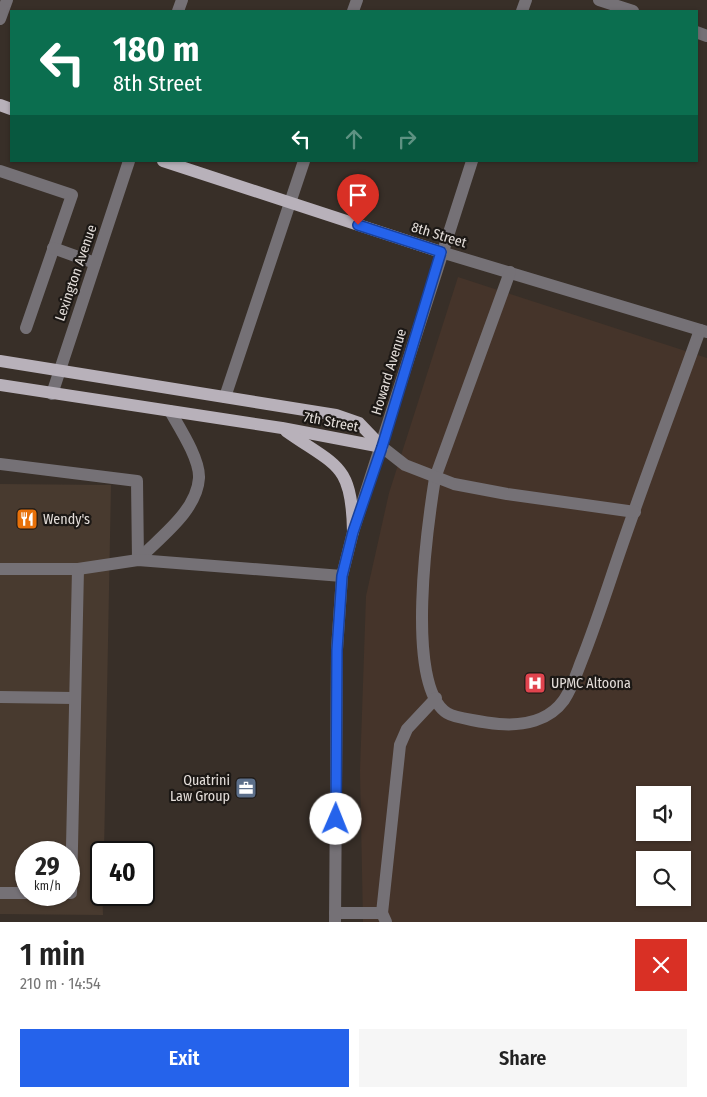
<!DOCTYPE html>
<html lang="en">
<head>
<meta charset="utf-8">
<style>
  body { margin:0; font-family:"Fira Sans Condensed",sans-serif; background:#f6f6f6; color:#222; height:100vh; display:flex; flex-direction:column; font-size:19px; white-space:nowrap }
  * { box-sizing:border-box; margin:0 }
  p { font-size:16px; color:#767676 }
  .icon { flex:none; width:28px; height:28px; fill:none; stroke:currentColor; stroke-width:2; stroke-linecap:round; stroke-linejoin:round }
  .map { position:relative; height:922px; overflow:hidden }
  .drawer { display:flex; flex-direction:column; background:#fff; flex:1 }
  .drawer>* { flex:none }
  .guide { position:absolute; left:10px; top:10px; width:688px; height:152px; border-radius:0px; box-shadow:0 1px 4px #0004; background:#0b6e4f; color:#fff; overflow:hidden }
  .buttons { position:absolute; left:636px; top:786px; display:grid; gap:10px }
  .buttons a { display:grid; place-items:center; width:55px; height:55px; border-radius:0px; background:#fff; box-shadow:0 1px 4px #0004; font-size:25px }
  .speed { position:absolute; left:15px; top:841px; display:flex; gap:10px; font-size:25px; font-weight:700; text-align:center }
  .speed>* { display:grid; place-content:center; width:65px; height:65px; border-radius:50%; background:#fff; box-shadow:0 1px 4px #0004; line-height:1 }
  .speed small { font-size:12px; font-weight:400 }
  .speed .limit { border:2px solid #111; border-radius:8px; background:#fff; color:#111 }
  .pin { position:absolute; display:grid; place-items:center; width:42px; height:42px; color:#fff; margin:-51px -21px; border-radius:50% 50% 50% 0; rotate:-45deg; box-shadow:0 0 5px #0007 }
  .pin .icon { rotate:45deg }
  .me { position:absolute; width:55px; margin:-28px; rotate:1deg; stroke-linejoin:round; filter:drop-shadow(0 0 4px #0008) }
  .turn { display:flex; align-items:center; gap:18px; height:105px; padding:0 20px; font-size:22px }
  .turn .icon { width:65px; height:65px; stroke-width:2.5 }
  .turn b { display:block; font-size:35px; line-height:42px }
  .lanes { display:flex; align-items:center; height:48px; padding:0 20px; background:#0003; justify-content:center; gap:25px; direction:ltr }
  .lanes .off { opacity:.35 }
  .round { display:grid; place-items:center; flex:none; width:52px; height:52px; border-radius:0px; background:#f6f6f6 }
  .summary { display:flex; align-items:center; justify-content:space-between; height:85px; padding:0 20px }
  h1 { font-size:30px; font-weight:600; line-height:38px }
  .action { display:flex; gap:10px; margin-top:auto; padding:10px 20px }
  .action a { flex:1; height:58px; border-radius:0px; background:#2563eb; color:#fff; font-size:20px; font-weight:600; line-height:58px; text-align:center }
  .action a+a { background:#f6f6f6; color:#222 }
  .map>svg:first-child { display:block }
  .built { fill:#483a2f; fill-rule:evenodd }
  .medical { fill:#45342a; fill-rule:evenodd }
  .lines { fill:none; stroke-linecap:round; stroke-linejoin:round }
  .minor { stroke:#757176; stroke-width:12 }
  .major { stroke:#b8b1ba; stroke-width:12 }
  .route-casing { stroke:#184099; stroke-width:12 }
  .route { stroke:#2563eb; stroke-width:9 }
  .labels { text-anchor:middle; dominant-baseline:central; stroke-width:4.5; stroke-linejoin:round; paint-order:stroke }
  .street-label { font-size:14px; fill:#e4deda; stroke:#1c1815 }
  .poi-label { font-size:14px; fill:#e4deda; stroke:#1c1815; text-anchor:start }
</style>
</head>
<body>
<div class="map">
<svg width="707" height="922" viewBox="0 0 707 922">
  <rect width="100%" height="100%" fill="#382f28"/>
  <path class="built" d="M0,484L111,485L104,852H101L103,915L0,914ZM26,852H69V895H26Z"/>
  <path class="medical" d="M458,277L707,358V922H363L360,771L366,596L389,493ZM645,795H682V832H645ZM645,860H682V898H645Z"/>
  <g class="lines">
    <g class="minor">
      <polyline points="599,0 633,11"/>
      <polyline points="178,11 182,0"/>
      <polyline points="353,11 357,0"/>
      <polyline points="522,11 526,0"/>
      <polyline points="0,19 7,0"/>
      <polyline points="696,32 707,36"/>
      <polyline points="0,171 72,195 26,328"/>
      <polyline points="53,248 95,263"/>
      <polyline points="441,252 707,332"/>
      <path d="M510,272L435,478C428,522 404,686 447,713C455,718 488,723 499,724C523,726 549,721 564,700C572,688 576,675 581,662C593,632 603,602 613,572C640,491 671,411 700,330"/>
      <polyline points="52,394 129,161"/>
      <polyline points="225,397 304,161"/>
      <polyline points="382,447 405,465 454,484 507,494 635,512"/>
      <polyline points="0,464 137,481 138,560"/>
      <path d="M138,560C160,537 197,511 199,478C200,459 179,427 170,411"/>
      <polyline points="0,569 78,569 138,560 342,576"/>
      <polyline points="0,697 74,698"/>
      <polyline points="0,893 26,893"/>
      <polyline points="69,893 71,893 78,569"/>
      <polyline points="335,913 382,913"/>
      <polyline points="335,922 337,649 342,576 353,532 472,161"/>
      <polyline points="386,922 382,913 400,745 407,729 436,698"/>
    </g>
    <g class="major">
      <polyline points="0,105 11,109"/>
      <polyline points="163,161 441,252"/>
      <polyline points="0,361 336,415 359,423 382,447"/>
      <polyline points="0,385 282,428 382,447"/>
      <path d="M286,431C337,467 352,463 353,532"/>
    </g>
  </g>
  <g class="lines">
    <g class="route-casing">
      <polyline id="route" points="336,819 337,650 342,576 353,532 382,447 441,252 358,225"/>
    </g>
    <use href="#route" class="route"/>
  </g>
  <defs>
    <g id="restaurant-square" transform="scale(1.125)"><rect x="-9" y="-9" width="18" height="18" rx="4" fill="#e8710a" stroke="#1c1815"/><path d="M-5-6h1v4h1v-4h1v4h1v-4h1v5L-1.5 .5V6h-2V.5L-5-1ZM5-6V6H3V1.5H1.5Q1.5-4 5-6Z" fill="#fff"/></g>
    <g id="hospital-square" transform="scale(1.125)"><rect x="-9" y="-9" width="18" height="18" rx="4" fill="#e0444e" stroke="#1c1815"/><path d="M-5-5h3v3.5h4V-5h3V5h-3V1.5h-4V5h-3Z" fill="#fff"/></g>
    <g id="office-square" transform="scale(1.125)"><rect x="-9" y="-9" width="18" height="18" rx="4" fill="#5c6f8a" stroke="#1c1815"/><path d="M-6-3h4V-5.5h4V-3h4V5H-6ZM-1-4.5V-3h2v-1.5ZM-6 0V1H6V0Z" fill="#fff"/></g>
  </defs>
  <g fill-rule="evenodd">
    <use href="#restaurant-square" x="27" y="519"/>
    <use href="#hospital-square" x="535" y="683"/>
    <use href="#office-square" x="246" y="788"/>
  </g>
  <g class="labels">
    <g class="street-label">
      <text transform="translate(439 235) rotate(17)">8th Street</text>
      <text transform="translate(76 273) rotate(-71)">Lexington Avenue</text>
      <text transform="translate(389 372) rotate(-73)">Howard Avenue</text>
      <text transform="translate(331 422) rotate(11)">7th Street</text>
    </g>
    <g class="poi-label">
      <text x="43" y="519">Wendy's</text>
      <text x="551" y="683">UPMC Altoona</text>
      <text x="230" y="780" text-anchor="end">Quatrini<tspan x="230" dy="16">Law Group</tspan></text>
    </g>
  </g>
</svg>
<div class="buttons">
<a><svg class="icon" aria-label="sound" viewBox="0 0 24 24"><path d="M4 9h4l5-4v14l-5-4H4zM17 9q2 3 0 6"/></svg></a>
<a><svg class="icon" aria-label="search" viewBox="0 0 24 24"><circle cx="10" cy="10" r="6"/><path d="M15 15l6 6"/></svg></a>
</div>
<div class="speed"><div>29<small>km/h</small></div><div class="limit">40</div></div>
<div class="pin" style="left:358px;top:225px;background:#d93025"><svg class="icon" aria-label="arrive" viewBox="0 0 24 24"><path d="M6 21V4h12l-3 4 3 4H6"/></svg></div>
<svg class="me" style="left:336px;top:819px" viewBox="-20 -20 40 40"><circle r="19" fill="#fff"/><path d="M0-13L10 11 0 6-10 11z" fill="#2563eb"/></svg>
<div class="guide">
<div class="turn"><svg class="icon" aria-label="left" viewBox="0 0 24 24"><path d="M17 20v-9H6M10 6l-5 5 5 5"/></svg><div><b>180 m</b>8th Street</div></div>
<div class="lanes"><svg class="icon" aria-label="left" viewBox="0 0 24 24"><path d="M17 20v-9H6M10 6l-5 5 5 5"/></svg><svg class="icon off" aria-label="ahead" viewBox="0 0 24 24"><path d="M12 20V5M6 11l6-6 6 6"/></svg><svg class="icon off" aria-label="right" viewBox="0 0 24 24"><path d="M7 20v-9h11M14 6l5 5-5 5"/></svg></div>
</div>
</div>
<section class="drawer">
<div class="summary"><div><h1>1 min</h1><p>210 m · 14:54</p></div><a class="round" style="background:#d93025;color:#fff"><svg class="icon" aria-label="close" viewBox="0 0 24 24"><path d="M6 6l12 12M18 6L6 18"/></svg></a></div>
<div class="action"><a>Exit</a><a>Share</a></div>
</section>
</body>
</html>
